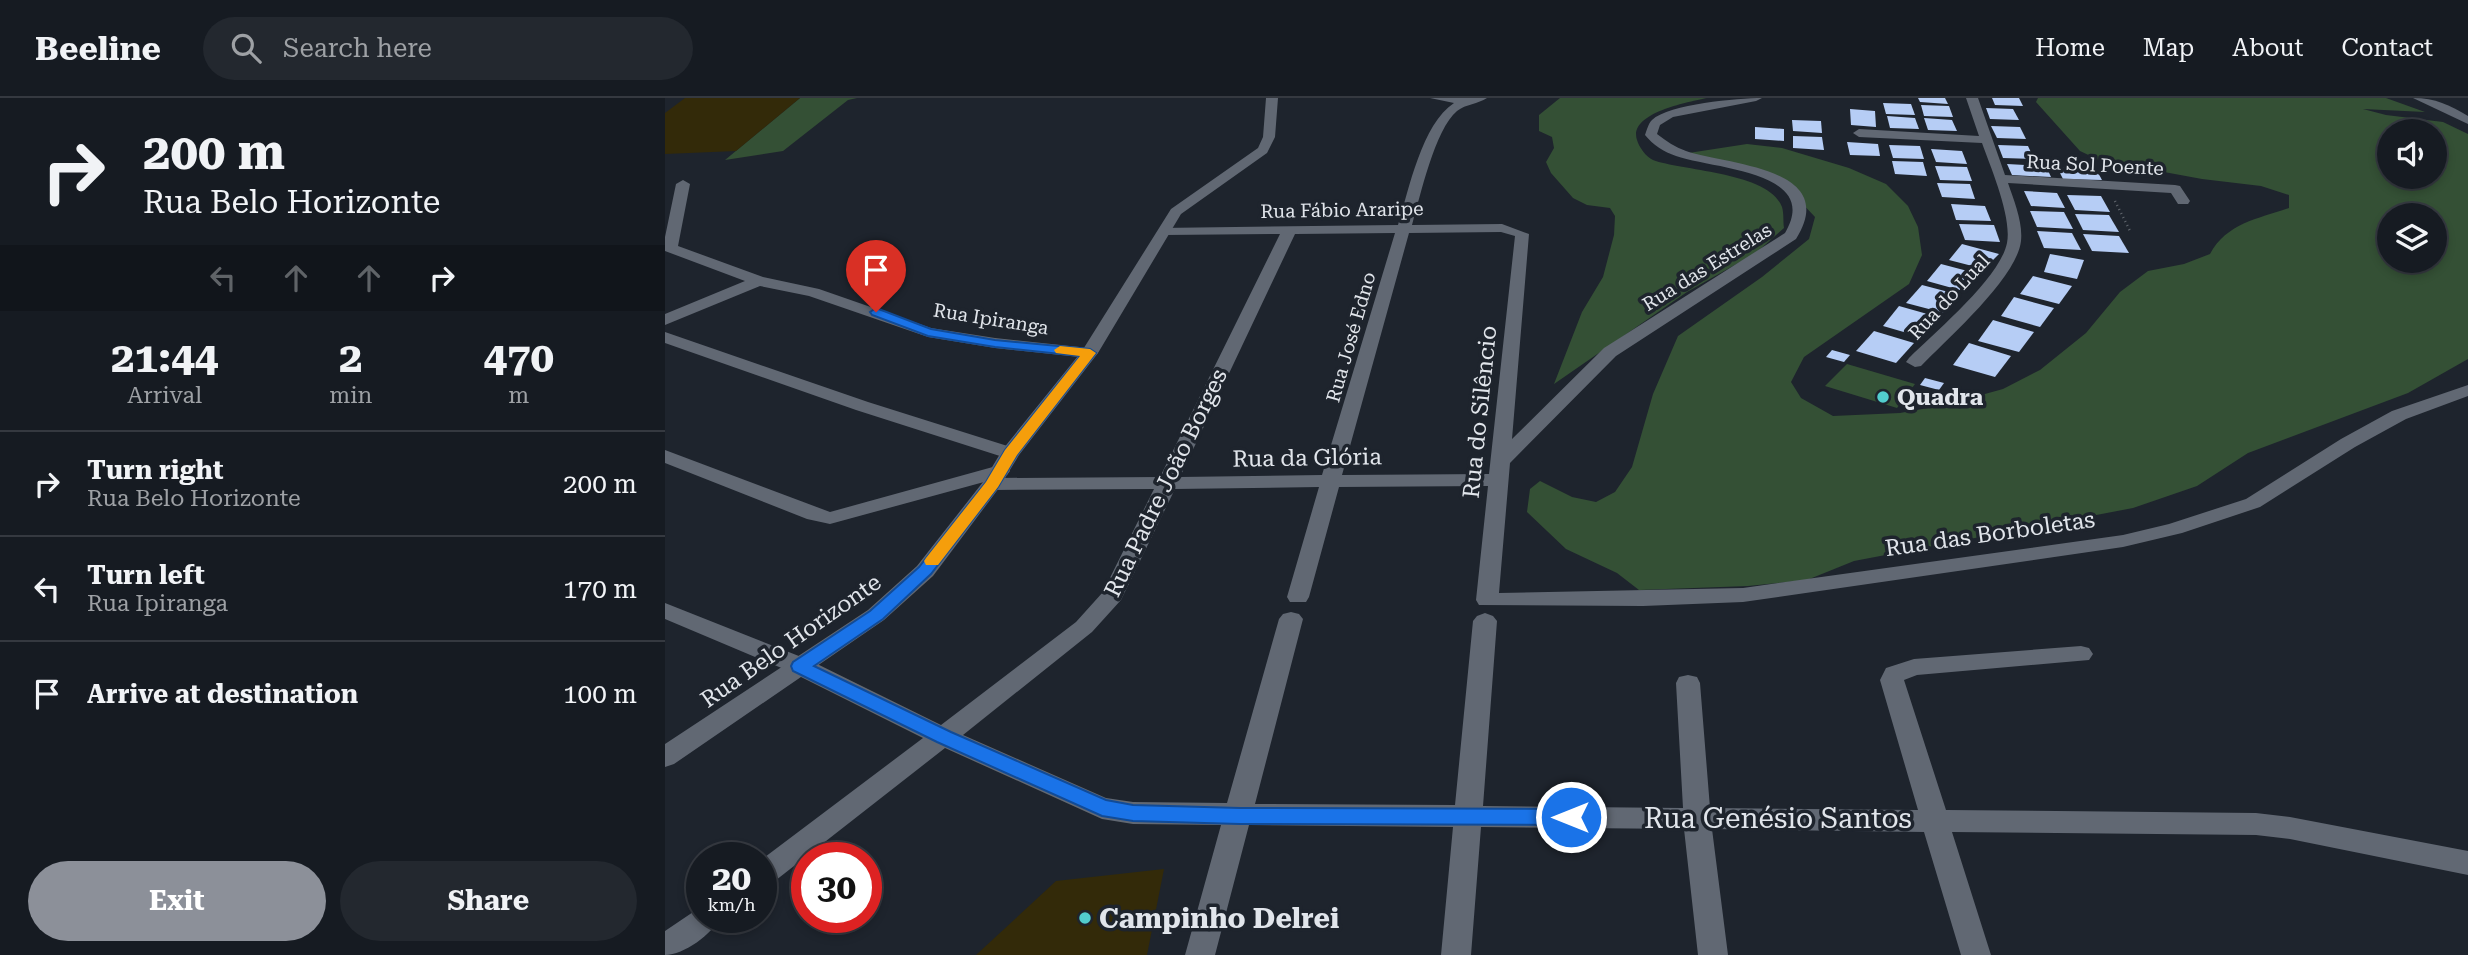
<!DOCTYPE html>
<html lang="en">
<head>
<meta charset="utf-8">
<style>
  body { margin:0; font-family:"Roboto Serif",serif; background:#23282f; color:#f1f3f6; height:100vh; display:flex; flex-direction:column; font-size:26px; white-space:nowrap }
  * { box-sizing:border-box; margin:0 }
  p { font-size:23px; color:#9ea1a5 }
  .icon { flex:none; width:38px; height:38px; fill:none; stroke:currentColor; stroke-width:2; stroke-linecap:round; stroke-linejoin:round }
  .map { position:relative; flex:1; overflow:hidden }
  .drawer { display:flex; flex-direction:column; background:#161b22; width:665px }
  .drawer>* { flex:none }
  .guide { background:#161b22; color:#f1f3f6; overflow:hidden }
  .controls { position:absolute; left:1712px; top:21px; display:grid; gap:14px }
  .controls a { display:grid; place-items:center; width:70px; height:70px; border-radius:50%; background:#161b22; box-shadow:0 4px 10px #0003,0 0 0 2px #353940; font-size:35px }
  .speed { position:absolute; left:21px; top:744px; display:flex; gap:14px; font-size:35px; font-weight:700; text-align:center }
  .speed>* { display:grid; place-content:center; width:91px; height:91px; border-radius:50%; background:#161b22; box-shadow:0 4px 10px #0003,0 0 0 2px #353940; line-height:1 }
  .speed small { font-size:18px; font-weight:400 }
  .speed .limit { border:10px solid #d22; background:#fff; color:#111 }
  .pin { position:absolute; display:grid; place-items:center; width:60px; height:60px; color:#fff; margin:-72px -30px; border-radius:50% 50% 50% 0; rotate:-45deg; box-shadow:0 0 7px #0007 }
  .pin .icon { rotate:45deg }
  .me { position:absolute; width:77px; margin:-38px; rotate:270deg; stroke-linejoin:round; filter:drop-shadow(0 0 5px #0008) }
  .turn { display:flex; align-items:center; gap:24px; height:147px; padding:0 28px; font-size:32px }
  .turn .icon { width:91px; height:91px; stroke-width:2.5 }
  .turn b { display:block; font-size:49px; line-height:60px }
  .lanes { display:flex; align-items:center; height:66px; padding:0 28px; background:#0003; justify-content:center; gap:35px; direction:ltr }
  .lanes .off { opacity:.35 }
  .eta { display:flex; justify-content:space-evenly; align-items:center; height:119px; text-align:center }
  .eta b { font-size:42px; font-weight:700; line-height:49px }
  .cta { display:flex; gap:14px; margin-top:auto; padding:14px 28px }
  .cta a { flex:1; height:80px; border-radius:42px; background:#8c9099; color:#fff; font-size:28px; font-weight:700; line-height:80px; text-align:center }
  .cta a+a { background:#23282f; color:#f1f3f6 }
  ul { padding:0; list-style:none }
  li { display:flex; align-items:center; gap:21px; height:105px; padding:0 28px; border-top:2px solid #353940 }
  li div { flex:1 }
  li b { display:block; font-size:26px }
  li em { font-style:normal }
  header { display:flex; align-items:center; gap:42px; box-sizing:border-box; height:98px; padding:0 35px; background:#161b22; border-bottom:2px solid #353940 }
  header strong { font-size:33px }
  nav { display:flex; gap:38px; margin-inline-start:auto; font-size:24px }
  .search { width:490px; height:63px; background:#23282f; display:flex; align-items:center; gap:18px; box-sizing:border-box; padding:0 24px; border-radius:38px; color:#9ea1a5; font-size:26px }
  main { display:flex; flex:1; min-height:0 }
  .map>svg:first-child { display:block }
  .green { fill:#345035; fill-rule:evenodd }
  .sand { fill:#332a09 }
  .building { fill:#b6cdf5 }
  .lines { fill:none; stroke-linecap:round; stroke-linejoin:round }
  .path { stroke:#62676f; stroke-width:2.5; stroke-dasharray:1 3.5; stroke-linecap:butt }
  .minor { fill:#616873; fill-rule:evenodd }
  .tertiary { fill:#616873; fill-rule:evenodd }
  .route { fill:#1a73e8; stroke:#114b97; stroke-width:2 }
  .slow { fill:#f59e0b }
  .poi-dot { fill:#52cdce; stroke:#1e242d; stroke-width:2.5 }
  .labels { text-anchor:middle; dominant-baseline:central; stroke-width:7; stroke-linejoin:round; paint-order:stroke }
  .far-street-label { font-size:19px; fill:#e1e5eb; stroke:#1e242d }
  .poi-label { font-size:23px; font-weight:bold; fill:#e1e5eb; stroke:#1e242d; text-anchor:start }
  .street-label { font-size:23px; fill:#e1e5eb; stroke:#1e242d }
  .near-street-label { font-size:28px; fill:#e1e5eb; stroke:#1e242d }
  .near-poi-label { font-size:28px; font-weight:bold; fill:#e1e5eb; stroke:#1e242d; text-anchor:start }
</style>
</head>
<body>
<header>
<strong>Beeline</strong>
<div class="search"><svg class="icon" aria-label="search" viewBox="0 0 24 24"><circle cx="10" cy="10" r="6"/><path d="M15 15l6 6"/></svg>Search here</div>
<nav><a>Home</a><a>Map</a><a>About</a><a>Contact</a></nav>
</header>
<main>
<section class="drawer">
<div class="guide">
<div class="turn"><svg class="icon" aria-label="right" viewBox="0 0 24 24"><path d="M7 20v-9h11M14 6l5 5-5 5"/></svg><div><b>200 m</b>Rua Belo Horizonte</div></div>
<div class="lanes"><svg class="icon off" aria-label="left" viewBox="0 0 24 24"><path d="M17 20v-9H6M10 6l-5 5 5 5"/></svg><svg class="icon off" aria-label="ahead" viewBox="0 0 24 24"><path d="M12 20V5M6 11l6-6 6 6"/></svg><svg class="icon off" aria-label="ahead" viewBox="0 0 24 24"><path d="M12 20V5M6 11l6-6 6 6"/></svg><svg class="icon" aria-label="right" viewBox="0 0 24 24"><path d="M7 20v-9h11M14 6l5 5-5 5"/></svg></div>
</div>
<div class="eta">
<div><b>21:44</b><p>Arrival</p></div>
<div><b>2</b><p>min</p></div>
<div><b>470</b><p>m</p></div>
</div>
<ul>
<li><svg class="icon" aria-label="right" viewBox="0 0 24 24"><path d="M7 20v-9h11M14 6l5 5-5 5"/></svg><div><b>Turn right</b><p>Rua Belo Horizonte</p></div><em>200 m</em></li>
<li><svg class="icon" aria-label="left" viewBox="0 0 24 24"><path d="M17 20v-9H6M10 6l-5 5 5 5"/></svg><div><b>Turn left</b><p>Rua Ipiranga</p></div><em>170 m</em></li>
<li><svg class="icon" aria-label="arrive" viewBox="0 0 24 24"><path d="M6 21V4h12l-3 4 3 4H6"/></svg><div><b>Arrive at destination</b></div><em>100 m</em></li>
</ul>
<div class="cta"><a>Exit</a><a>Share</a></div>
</section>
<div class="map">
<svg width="1803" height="857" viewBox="0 0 1803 857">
  <rect width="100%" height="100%" fill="#1e242d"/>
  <g class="green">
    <polygon points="135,0 192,0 183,2 118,53 60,62"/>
    <path d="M895,0H1042C1023,4 963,15 972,42C974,49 981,59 988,62C1017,73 1104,74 1117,109C1119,115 1118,124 1119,130L1091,155L1022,194L889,286L917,214L938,179L949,137L950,118L945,110L922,107L908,100L886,75L881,64L889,50L887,39L874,33V17Z"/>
    <path d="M1373,0H1721L1760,14L1698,11L1721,17L1778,24L1803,36V261L1743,295L1583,355L1532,388L1468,410L1189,463L1142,482L1083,488L974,492L952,475L901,451L862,414L865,391L875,383L907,399L931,404L950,394L967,369L988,296L1013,238L1097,179L1144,141L1150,119L1114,81L1017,56L1082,46L1117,50L1184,70L1221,86L1243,108L1253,129L1257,157L1244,186L1139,259L1126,284L1136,300L1168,318L1235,315L1280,307L1338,291L1375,272L1421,235L1455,194L1483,173L1519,166L1545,156C1562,125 1593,121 1624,110V97L1596,88L1537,81L1434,62L1415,53L1371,4ZM1724,33H1769V79H1724ZM1724,117H1769V163H1724Z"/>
    <polygon points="1182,266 1250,286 1232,310 1160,288"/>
  </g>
  <g class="sand">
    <polygon points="20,0 135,0 71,53 0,56 0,15"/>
    <polygon points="499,771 482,857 311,857 391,783"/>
  </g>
  <g class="building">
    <polygon points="1253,0 1280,0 1283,6 1255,4"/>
    <polygon points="1327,0 1354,0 1358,8 1330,7"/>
    <polygon points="1218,5 1246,6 1250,17 1221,16"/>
    <polygon points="1256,7 1284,8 1288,19 1259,18"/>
    <polygon points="1321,10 1348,11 1354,22 1325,21"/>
    <polygon points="1185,11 1210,13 1211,29 1186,27"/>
    <polygon points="1222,18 1250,20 1254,31 1225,30"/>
    <polygon points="1259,20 1287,22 1292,33 1263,32"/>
    <polygon points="1127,22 1156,23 1157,35 1128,33"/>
    <polygon points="1326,28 1355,29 1361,41 1332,40"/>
    <polygon points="1090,29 1119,31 1119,43 1090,41"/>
    <polygon points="1128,38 1157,39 1159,52 1128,50"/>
    <polygon points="1182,44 1213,46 1215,58 1185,57"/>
    <polygon points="1224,47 1255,48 1259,61 1228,60"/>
    <polygon points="1333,47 1363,48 1369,61 1338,60"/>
    <polygon points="1266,51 1297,53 1302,66 1271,64"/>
    <polygon points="1227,63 1258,64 1262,78 1230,76"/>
    <polygon points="1342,66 1381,68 1386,79 1347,77"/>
    <polygon points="1270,68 1302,69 1307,83 1275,82"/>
    <polygon points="1392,69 1431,71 1437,82 1398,81"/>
    <polygon points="1272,85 1305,86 1310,101 1277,99"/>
    <polygon points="1359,93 1392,95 1400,110 1366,108"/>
    <polygon points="1402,97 1436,98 1445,114 1410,112"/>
    <polygon points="1286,106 1320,108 1326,123 1291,122"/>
    <polygon points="1365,113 1399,114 1408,131 1372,129"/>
    <polygon points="1410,116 1444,117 1454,134 1418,132"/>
    <polygon points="1294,126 1329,127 1335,144 1300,142"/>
    <polygon points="1372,133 1407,135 1416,152 1379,150"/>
    <polygon points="1418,136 1454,138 1464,155 1427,153"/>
    <polygon points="1297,146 1334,156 1319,171 1284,162"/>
    <polygon points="1385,156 1419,162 1412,181 1379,174"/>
    <polygon points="1276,166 1314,176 1298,193 1262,183"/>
    <polygon points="1368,178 1407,188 1394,206 1355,196"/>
    <polygon points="1257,187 1295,197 1279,215 1241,205"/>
    <polygon points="1349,199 1389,210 1375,229 1336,218"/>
    <polygon points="1234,208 1273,219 1256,239 1218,228"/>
    <polygon points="1328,222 1369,234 1354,254 1313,243"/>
    <polygon points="1209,233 1249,245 1231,265 1191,253"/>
    <polygon points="1304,245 1346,258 1330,279 1288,267"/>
    <polygon points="1167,252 1185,257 1179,264 1161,259"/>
    <polygon points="1260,280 1279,285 1274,292 1255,287"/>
  </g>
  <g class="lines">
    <polyline class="path" points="1450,103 1466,135"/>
    <g class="minor">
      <path d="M765,0H822C813,6 801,6 792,13C770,31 755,99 747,127L837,126L864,136L847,341L939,250L1120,135C1157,73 1048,71 1011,58C999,54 988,47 980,37C982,32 983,26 987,22C1004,6 1073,0 1097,0L1091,3L1008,19L995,27L992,36C1001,43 1010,49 1021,53C1062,67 1176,69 1131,141L951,258L845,365L834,495L1078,490L1458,437L1504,426L1581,401L1676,341L1727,313L1803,287V298L1741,321L1690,349L1595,409L1517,435L1458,449L1078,504L978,508L814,507L811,502L823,388L674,389L644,499L641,504H625L622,499L654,389L510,391L456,502L427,534L298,637L441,700L468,704L562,705L614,521L618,516L626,514L634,516L638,521L590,706L790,707L808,523L812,518L820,515L828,518L832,523L818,708L1018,710L1011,585L1014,579L1023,577L1032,579L1035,585L1045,710L1253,712L1215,582L1221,570L1249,561L1416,548L1424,550L1428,556L1424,562L1252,577L1239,582L1281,712L1591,715L1625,719L1803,753V777L1625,741L1591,737L1287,734L1326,857H1296L1259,734L1047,731L1063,857H1033L1019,731L816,729L806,857H776L788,729L584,727L550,857H520L556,727L468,726L437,721L280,650L106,786L96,790V762L258,640L126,574L0,521V505L144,562L276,627L411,524L438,494L489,391L327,392L320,390L319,384L165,426L142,421L0,365V352L165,414L335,367L342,369L345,373L342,377L332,380L495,379L615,136L500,137L495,136V130L733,127C744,91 757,26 789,5ZM836,134L850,138L824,376L677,377L744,135ZM730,135L657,377L515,379L630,136Z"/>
      <path d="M1301,0H1313L1340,77L1510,87L1515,88L1525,103L1523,106H1513L1506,95L1343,85C1349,103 1358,124 1356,143C1352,180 1282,241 1256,268L1250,269L1241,264L1244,260C1270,234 1335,180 1342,145C1347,119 1326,70 1317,45L1194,39L1188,35L1194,31L1314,38Z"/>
      <path d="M1748,0C1771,0 1784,7 1803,18V26Z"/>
      <polygon points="18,82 25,86 13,148 98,179 154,191 266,230 330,240 424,250 433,255 424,260 330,250 263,239 144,198 95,188 0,227 0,216 80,183 0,153 0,139 11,86"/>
      <polygon points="0,234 203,304 352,351 355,355 345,361 338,359 191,312 0,245"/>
      <path d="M37,808V819H56C47,836 19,857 0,857V833Z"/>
    </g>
    <polygon class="tertiary" points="601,0 613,0 610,39 602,55 516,116 433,255 354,357 334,390 268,478 219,522 9,666 0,669 0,646 203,512 252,468 318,384 338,351 417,253 506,111 593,50 598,39"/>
  </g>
  <polygon class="route" points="211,210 266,231 330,242 425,251 431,255 352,357 333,389 266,476 218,521 149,568 286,634 441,702 468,707 575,710 906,711 913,713 916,719 913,725 906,727 575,726 468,723 437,718 272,644 128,573 126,568 128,564 205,513 254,469 321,384 340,352 415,258 330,249 263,238 207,217 205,214"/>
  <polygon class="slow" points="395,248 425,251 431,255 352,357 333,389 273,467 261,467 259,463 261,460 321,384 340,352 415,258 391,255 389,252"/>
  <g class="poi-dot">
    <circle cx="1218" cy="299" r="7"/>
    <circle cx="420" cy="820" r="7"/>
  </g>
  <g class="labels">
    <g class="far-street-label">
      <text transform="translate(1430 67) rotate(3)">Rua Sol Poente</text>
      <text transform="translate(677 112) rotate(-1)">Rua Fábio Araripe</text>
      <text transform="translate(1042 169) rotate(-32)">Rua das Estrelas</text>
      <text transform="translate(1284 199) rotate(-47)">Rua do Lual</text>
      <text transform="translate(326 221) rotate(9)">Rua Ipiranga</text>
      <text transform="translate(686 239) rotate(-74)">Rua José Edno</text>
    </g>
    <g class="poi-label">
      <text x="1232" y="299">Quadra</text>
    </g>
    <g class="street-label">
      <text transform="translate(815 314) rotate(-84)">Rua do Silêncio</text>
      <text transform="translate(642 360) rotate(-1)">Rua da Glória</text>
      <text transform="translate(501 385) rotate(-64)">Rua Padre João Borges</text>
      <text transform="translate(1325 436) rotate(-8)">Rua das Borboletas</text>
      <text transform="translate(126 543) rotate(-35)">Rua Belo Horizonte</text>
    </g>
    <g class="near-street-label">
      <text x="1113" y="720">Rua Genésio Santos</text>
    </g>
    <g class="near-poi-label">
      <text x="434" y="820">Campinho Delrei</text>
    </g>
  </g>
</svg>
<div class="controls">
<a><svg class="icon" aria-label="sound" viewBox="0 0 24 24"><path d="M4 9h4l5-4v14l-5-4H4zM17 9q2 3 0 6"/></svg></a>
<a><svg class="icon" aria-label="layers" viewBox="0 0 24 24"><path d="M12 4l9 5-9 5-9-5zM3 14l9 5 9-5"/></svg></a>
</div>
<div class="speed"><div>20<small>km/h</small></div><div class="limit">30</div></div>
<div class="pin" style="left:211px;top:214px;background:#d93025"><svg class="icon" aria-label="arrive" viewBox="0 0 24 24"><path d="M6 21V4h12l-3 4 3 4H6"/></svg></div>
<svg class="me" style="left:906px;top:719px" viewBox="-20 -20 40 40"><circle r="17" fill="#1a73e8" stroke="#fff" stroke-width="3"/><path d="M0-11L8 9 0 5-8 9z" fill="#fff"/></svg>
</div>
</main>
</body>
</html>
